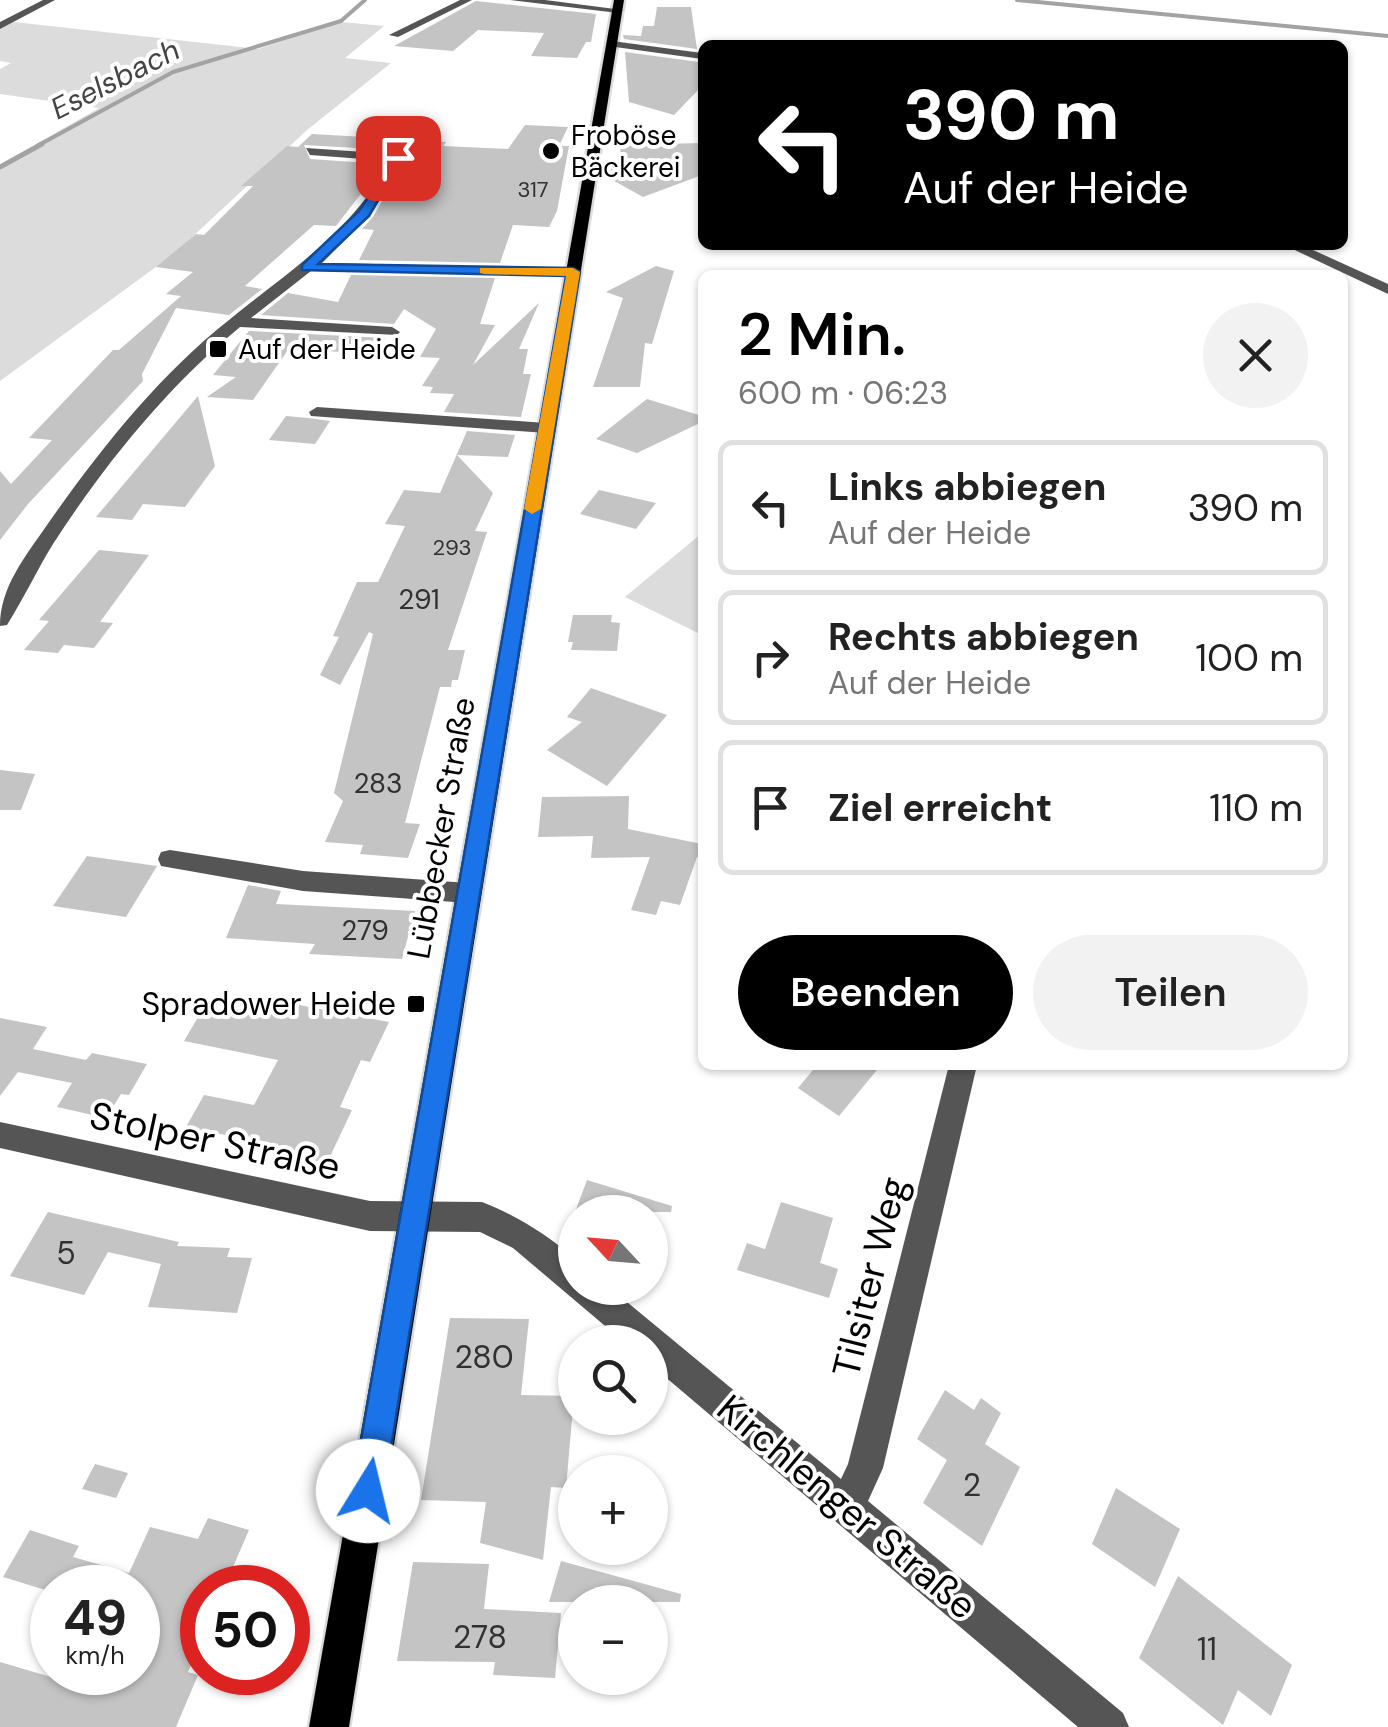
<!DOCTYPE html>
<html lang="de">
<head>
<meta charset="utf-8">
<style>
  body { margin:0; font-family:"DM Sans",sans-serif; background:#f2f2f2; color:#222; height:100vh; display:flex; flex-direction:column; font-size:38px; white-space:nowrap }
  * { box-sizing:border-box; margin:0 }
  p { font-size:32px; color:#767676 }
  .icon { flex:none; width:55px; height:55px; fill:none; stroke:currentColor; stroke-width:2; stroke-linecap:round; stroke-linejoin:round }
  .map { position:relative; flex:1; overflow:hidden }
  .panel { position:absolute; left:698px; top:270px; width:650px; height:800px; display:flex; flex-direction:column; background:#fff; border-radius:15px; box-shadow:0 2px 8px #0004 }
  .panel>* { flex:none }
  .guide { position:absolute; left:698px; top:40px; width:650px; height:210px; border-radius:15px; box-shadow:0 2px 8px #0004; background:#000; color:#fff; overflow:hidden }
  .needle { width:65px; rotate:296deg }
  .controls { position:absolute; left:558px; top:1195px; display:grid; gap:20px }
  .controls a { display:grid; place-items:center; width:110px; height:110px; border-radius:50%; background:#fff; box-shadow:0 2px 8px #0004; font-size:50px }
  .speed { position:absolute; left:30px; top:1565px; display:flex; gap:20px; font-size:50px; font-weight:700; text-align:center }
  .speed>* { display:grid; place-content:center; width:130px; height:130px; border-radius:50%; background:#fff; box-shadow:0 2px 8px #0004; line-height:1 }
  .speed small { font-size:25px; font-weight:400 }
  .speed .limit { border:15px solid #d22; background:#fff; color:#111 }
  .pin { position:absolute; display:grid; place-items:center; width:85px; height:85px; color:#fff; margin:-42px; border-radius:20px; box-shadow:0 5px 15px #0006 }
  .me { position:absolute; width:110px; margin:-55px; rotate:9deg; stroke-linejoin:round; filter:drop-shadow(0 0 8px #0008) }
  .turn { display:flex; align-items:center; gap:35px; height:210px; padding:0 40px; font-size:45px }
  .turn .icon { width:130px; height:130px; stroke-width:2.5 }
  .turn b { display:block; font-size:70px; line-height:85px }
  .round { display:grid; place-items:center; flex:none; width:105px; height:105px; border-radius:52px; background:#f2f2f2 }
  .overview { display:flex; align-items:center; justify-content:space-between; height:170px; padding:0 40px }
  h1 { font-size:60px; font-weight:600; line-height:75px; color:#000 }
  .button { display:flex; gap:20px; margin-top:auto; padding:20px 40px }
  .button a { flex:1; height:115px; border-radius:60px; background:#000; color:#fff; font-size:40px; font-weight:600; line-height:115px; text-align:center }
  .button a+a { background:#f2f2f2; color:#222 }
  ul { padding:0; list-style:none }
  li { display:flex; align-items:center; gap:30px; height:135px; margin:0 20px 15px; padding:0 20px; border:5px solid #e0e0e0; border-radius:15px }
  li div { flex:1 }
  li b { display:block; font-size:38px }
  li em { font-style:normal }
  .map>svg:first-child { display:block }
  .green { fill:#dcdcdc }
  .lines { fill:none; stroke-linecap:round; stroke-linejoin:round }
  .stream-far1 { stroke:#a3a3a3; stroke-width:4 }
  .stream { stroke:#a3a3a3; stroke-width:5 }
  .building { fill:#c4c4c4 }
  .major-casing { stroke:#dbdbdb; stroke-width:5 }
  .minor { fill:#555; fill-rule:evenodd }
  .major { fill:#000; fill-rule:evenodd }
  .route { fill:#1a73e8; stroke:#114b97; stroke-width:2.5 }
  .slow { fill:#f59e0b }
  .poi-dot { fill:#000; stroke:#fff; stroke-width:4 }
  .labels { text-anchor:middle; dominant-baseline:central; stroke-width:8; stroke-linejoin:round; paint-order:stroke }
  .far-number-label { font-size:22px; fill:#313131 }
  .far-poi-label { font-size:28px; fill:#000; stroke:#fff; text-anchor:start }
  .number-label { font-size:28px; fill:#313131 }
  .far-water-label { font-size:30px; font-style:italic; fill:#444; stroke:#fff }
  .street-label { font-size:32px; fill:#000; stroke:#fff }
  .poi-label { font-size:32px; fill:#000; stroke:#fff; text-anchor:end }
  .near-number-label { font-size:32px; fill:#313131 }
  .near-street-label { font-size:38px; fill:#000; stroke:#fff }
</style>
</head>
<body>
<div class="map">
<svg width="1388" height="1727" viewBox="0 0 1388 1727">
  <rect width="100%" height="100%" fill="#fff"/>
  <g class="green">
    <polygon points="14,22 258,49 341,22 384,26 345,58 391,63 307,130 175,253 0,381 0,165 99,108 0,94 0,69 11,63 0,61 0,28"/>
    <polygon points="702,533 702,635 625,597"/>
  </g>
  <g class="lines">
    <g class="stream-far1">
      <polyline points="1017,0 1388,36"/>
      <polyline points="37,146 173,72 341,21 365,0"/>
    </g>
    <polyline class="stream" points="0,167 42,144"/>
  </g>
  <g class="building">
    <polygon points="476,1 596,14 591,42 586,42 577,58 531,56 544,33 478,30 453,51 394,46"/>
    <polygon points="657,7 691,7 697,49 624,39 623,35 641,36 643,26 654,26"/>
    <polygon points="625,52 699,62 702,86 674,115 629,102"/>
    <polygon points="525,125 568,127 559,146 569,146 557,211 549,227 513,225 500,263 359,260 374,230 362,229 373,217 417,140 446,142 443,146 508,149"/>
    <polygon points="312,134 400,139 392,150 304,145 310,159 384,164 336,226 314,225 245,286 262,289 229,315 176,308 142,374 143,381 28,504 0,540 0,471 11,484 52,440 29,438 113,350 119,350 181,296 166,294 193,272 156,267 196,234 204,235 253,186 241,186 287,146 298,147"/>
    <polygon points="702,143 702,175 643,197 600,173 621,165 620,145"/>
    <polygon points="656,266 674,271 652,344 645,343 640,387 593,387 623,298 606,292"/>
    <polygon points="351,275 495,278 480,324 495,325 473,365 539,303 519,349 528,349 523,374 531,374 521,417 444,412 454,394 430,393 433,387 422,386 440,358 420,357 436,329 404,309 394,324 261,315 288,293 338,302"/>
    <polygon points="249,331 385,338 375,353 288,350 253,400 207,397 236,377 213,375"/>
    <polygon points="198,396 215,466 185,507 143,504 132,520 96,517"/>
    <polygon points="647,399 702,416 702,422 637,453 596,439"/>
    <polygon points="286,416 308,418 330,421 315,444 269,440"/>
    <polygon points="467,431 515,435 508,457 457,455 493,493 475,531 487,532 448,650 465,650 458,680 452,680 451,687 440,687 405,823 420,824 408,858 360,854 363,845 325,842 343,801 334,793 373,634 369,632 340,685 320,675 339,637 333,636 357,582 378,582 405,526 385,524 404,490 440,493"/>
    <polygon points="599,490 656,503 636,529 580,514"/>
    <polygon points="99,550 149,555 100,622 113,623 94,648 64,645 58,653 24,650 49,621 39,620"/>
    <polygon points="573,615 612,615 611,622 620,623 617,651 571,650 573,642 568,642"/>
    <polygon points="591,688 667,715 607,786 547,750 582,722 567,717"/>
    <polygon points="0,770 35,774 21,810 0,810"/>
    <polygon points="629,796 628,829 702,844 702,857 697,857 680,905 661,901 656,915 631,910 650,857 591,858 593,836 538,837 542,797"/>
    <polygon points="87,856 157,866 126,917 53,906"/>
    <polygon points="248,885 281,891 276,904 415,911 402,959 309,954 315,944 226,938"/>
    <polygon points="278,1001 389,1022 370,1062 361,1060 340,1107 352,1110 327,1163 261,1149 264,1143 186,1127 204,1095 254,1105 278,1060 184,1041 204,1007 268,1018"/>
    <polygon points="0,1018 47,1027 33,1049 86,1060 92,1053 147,1064 129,1095 121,1094 106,1118 57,1107 72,1083 18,1072 0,1096"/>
    <polygon points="817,1065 881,1065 839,1116 798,1088"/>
    <polygon points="587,1180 672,1206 671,1212 575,1212"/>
    <polygon points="781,1202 833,1218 820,1263 838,1269 829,1298 737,1270 747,1243 765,1249"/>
    <polygon points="48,1212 179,1242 177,1246 230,1248 227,1257 252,1258 237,1313 148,1307 161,1264 108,1252 84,1295 10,1276"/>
    <polygon points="450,1318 529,1319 521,1395 574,1396 566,1488 551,1487 543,1560 480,1543 486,1502 421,1500"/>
    <polygon points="945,1390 974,1410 981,1398 1001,1413 985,1444 1020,1467 982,1546 923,1503 947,1460 917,1439"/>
    <polygon points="95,1464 128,1473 116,1498 82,1489"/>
    <polygon points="1116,1488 1180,1529 1155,1587 1092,1544"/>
    <polygon points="208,1518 249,1530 224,1588 202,1588 202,1638 188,1672 198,1675 176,1727 0,1727 0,1662 68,1682 72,1672 138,1672 138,1588 52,1588 52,1592 3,1577 30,1530 79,1546 73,1557 129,1573 150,1527 198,1539"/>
    <polygon points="561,1561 681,1594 680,1602 549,1602"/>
    <polygon points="413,1562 489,1564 484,1609 561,1613 555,1678 493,1675 495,1662 397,1661"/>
    <polygon points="1178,1576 1292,1665 1271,1716 1238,1690 1223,1725 1139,1658"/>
  </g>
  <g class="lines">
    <g class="major-casing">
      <polygon id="major" points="614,0 624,0 349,1727 309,1727"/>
    </g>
    <g class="minor">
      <polygon points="43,0 55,0 0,29 0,22"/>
      <polygon points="460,0 472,0 398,37 389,35"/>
      <polygon points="510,0 545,0 623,10 618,13"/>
      <polygon points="612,41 702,53 702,59 608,46"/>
      <path d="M411,129L417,133L370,215L322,263L573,268L578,269V275L311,271L251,318L392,327L400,332L397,335L240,327C168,386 104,465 53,544C37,570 24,598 7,625L0,626C0,587 25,557 47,525C98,452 159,375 229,320C290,270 351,233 390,161L310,155L306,148L394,154Z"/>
      <polygon points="1284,245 1302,245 1388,284 1388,294"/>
      <polygon points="317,407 546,423 555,428 546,433 311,416 309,412"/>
      <polygon points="170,850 303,871 468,883 477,886 481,893 477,900 468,903 303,891 161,866 158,859 161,852"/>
      <path d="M949,1065H977L883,1468L868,1501L1123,1713L1129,1727H1078L650,1364V1342H624L513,1248L480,1232L370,1231L0,1148V1122L370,1201L482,1202C518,1216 545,1234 575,1258V1288H610L841,1479L848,1464Z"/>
    </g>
    <use href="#major" class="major"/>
  </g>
  <polygon class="route" points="398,154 403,158 369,216 318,264 573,268 580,272 384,1491 380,1502 368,1507 356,1502 352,1491 566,276 302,270 302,265 359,211"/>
  <polygon class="slow" points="480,268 573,268 580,272 541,509 532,514 524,509 566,276 484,274 480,273"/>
  <g class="poi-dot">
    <circle cx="551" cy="151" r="10"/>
    <rect x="208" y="339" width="20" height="20" rx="5"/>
    <rect x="406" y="994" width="20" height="20" rx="5"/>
  </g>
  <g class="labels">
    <g class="far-number-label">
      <text x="533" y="189">317</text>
      <text x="452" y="547">293</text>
    </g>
    <g class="far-poi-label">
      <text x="571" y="135">Froböse<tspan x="571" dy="32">Bäckerei</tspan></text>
      <text x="238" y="349">Auf der Heide</text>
    </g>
    <g class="number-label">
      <text x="419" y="599">291</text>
      <text x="378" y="783">283</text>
      <text x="365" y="930">279</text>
    </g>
    <g class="far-water-label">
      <text transform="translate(115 79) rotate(-27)">Eselsbach</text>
    </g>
    <g class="street-label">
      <text transform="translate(441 828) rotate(-80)">Lübbecker Straße</text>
    </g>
    <g class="poi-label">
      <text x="396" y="1004">Spradower Heide</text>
    </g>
    <g class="near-number-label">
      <text x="66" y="1253">5</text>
      <text x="484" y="1357">280</text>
      <text x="972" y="1485">2</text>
      <text x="480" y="1637">278</text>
      <text x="1207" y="1649">11</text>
    </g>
    <g class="near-street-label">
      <text transform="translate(215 1141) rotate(12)">Stolper Straße</text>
      <text transform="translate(870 1277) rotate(-76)">Tilsiter Weg</text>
      <text transform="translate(847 1507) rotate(40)">Kirchlenger Straße</text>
    </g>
  </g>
</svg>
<div class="controls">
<a><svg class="needle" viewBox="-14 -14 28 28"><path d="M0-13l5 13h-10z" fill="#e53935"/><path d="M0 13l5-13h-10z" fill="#767676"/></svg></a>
<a><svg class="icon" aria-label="search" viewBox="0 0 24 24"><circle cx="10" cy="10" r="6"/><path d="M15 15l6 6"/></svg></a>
<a>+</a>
<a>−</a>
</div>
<div class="speed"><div>49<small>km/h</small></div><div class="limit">50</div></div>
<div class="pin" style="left:398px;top:158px;background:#d93025"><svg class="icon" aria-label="arrive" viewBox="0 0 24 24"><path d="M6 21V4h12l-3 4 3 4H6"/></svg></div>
<svg class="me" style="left:368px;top:1491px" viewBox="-20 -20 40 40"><circle r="19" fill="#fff"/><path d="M0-13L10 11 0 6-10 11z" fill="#1a73e8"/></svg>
<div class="guide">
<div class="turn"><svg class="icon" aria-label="left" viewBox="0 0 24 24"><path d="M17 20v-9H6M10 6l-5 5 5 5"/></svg><div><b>390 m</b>Auf der Heide</div></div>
</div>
<section class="panel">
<div class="overview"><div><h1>2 Min.</h1><p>600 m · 06:23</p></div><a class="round"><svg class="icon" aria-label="close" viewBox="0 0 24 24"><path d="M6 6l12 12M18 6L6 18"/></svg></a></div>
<ul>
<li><svg class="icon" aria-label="left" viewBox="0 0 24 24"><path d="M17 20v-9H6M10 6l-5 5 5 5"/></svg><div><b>Links abbiegen</b><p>Auf der Heide</p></div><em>390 m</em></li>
<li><svg class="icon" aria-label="right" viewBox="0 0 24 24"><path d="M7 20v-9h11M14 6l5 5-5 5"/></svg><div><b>Rechts abbiegen</b><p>Auf der Heide</p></div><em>100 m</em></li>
<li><svg class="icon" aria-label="arrive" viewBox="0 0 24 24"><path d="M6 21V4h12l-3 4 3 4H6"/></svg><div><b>Ziel erreicht</b></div><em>110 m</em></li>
</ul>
<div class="button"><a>Beenden</a><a>Teilen</a></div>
</section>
</div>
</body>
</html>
